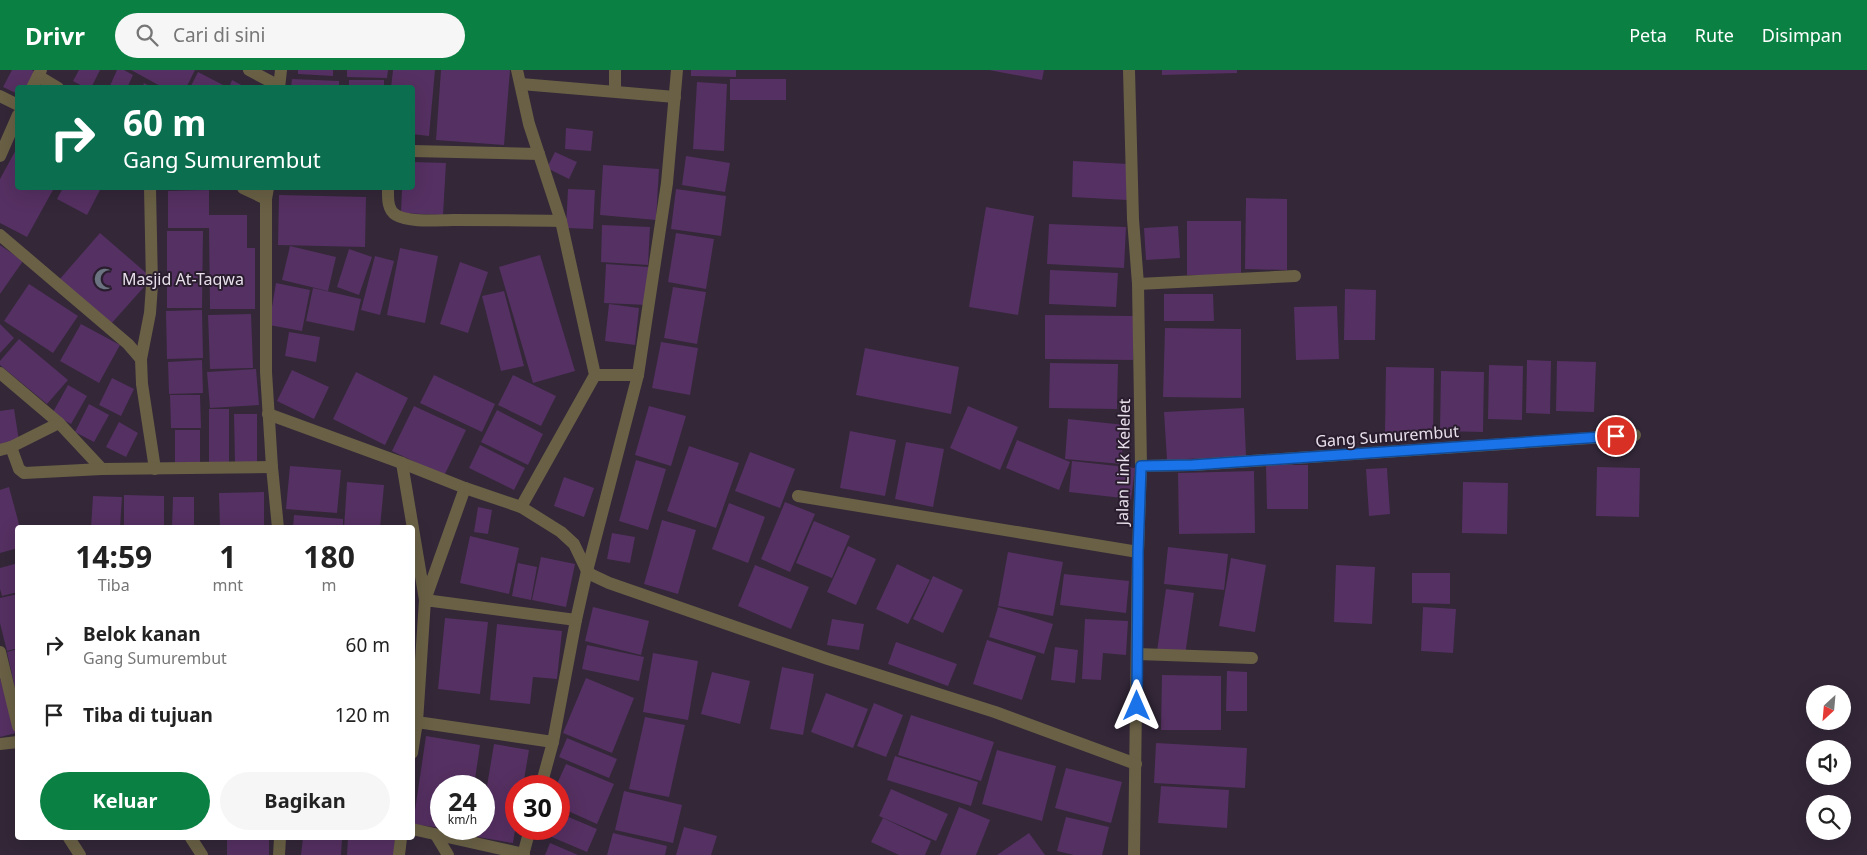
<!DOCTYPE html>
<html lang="id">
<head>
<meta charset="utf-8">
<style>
  body { margin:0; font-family:"Noto Sans",sans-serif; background:#f6f6f6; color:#222; height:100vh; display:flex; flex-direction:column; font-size:19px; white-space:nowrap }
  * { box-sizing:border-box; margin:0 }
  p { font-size:16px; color:#767676 }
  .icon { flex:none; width:28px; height:28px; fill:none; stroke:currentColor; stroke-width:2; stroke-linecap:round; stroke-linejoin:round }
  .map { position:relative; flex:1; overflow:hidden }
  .side { position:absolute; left:15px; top:455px; width:400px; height:315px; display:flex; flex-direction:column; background:#fff; border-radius:5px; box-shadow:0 5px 20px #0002 }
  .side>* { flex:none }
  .guide { position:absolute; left:15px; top:15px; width:400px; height:105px; border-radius:5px; box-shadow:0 5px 20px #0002; background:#0b6e4f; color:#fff; overflow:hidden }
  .needle { width:32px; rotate:206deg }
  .buttons { position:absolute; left:1806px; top:615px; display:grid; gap:10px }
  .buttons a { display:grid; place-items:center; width:45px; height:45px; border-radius:50%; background:#fff; box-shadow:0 5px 20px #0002; font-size:25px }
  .speed { position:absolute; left:430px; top:705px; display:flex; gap:10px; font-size:25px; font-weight:700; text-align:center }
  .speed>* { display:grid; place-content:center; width:65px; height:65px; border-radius:50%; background:#fff; box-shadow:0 5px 20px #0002; line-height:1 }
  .speed small { font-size:12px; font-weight:400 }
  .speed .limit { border:8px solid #d22; background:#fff; color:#111 }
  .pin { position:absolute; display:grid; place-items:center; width:42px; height:42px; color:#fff; margin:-21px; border:2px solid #fff; border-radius:50%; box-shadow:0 1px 5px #0007 }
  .me { position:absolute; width:55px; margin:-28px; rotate:0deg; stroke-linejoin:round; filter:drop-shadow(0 0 4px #0008) }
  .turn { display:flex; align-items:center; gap:18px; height:105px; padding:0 25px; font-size:22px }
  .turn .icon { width:65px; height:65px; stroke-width:2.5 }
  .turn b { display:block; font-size:35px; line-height:42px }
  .eta { display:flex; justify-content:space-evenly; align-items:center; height:85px; text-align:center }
  .eta b { font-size:30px; font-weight:700; line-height:35px }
  .primary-button { display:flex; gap:10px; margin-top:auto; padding:10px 25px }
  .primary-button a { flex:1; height:58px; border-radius:30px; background:#0b8043; color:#fff; font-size:20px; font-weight:700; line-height:58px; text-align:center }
  .primary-button a+a { background:#f6f6f6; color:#222 }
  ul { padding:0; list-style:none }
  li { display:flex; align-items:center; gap:15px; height:70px; padding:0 25px }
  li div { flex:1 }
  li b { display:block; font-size:19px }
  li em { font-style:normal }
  header { display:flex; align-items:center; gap:30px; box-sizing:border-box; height:70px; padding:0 25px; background:#0b8043; color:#fff }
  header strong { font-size:24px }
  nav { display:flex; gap:28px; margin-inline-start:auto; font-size:18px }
  .search { width:350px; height:45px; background:#f6f6f6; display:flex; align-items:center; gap:12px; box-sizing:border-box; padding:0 18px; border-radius:28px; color:#767676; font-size:19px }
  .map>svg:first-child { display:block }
  .building { fill:#553062 }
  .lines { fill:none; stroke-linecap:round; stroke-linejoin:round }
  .street { stroke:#696045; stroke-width:12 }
  .route-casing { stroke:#114b97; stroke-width:12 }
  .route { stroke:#1a73e8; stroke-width:9 }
  .labels { text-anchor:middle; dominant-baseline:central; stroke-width:4; stroke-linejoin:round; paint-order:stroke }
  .poi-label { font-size:16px; fill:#e7dfea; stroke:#291d2e; text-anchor:start }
  .street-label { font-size:16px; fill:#e7dfea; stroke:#291d2e }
</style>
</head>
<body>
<header>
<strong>Drivr</strong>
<div class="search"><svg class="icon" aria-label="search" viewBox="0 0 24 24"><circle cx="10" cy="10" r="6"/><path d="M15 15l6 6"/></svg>Cari di sini</div>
<nav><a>Peta</a><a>Rute</a><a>Disimpan</a></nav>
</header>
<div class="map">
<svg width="1867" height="785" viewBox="0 0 1867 785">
  <rect width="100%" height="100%" fill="#332738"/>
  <g class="building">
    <polygon points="12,0 32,0 35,2 28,18 18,18 18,24 3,17"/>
    <polygon points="79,0 100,0 91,18 86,18 73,11"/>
    <polygon points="117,0 124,0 133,5 127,18 109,18"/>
    <polygon points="131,0 195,0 186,18 164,18"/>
    <polygon points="298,0 333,0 333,6 298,4"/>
    <polygon points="347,0 388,0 387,8 347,7"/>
    <polygon points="393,0 435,0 429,66 412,64 412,18 391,18"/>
    <polygon points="441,0 510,0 504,75 436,70"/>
    <polygon points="691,0 736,0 736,7 691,6"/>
    <polygon points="989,0 1044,0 1042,10"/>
    <polygon points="1162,0 1237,0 1237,3 1162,5"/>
    <polygon points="198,2 225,16 225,18 190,18"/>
    <polygon points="292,9 339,11 339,18 291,18"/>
    <rect x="730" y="9" width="56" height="21"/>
    <polygon points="232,10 247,18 229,18"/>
    <rect x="349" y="10" width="35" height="8"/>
    <polygon points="697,12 727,14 724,81 693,79"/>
    <polygon points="144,13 153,18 142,18"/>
    <polygon points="566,58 593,61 591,81 565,79"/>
    <polygon points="18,76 18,118 54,118 27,167 0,153 0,109"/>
    <polygon points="555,82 577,92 569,109 547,98"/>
    <polygon points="686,86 730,93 725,122 682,115"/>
    <polygon points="1073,91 1128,94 1127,130 1072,127"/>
    <polygon points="412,92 446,93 443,145 401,143 402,118 412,118"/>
    <polygon points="603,95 659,99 656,150 600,145"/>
    <polygon points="63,118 101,118 87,145 57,129"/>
    <polygon points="568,119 595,120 593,159 566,158"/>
    <polygon points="676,119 726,126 721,166 671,159"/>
    <polygon points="209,120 209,145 247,145 247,178 255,178 255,239 210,239 209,158 168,158 168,121"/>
    <polygon points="279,125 366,127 365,177 278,175"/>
    <polygon points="1246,128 1287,129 1287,200 1245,199"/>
    <polygon points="986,137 1034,146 1018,245 969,237"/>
    <rect x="1187" y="151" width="54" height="54"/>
    <polygon points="1049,154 1126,157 1124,198 1047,194"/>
    <polygon points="602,155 650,157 648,195 601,192"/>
    <polygon points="1178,156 1180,188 1146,190 1144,158"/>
    <polygon points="167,161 203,161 202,238 167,238"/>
    <polygon points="100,163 152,208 110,255 59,210"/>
    <polygon points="676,163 714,169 706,219 668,212"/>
    <polygon points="0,175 23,191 0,224"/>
    <polygon points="290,176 336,187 328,221 282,210"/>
    <polygon points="400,178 438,186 425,253 387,245"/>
    <polygon points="349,179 372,187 359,225 337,217"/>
    <polygon points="540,185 575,301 533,313 499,197"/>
    <polygon points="375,186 394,191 380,245 361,240"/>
    <polygon points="460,192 488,202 468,263 440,254"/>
    <polygon points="606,194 649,197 647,235 604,233"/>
    <polygon points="1050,200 1118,203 1116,237 1049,234"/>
    <polygon points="276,213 310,220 302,261 269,255"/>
    <polygon points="29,214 78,246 53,283 4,251"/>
    <polygon points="673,217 706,222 697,274 664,268"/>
    <polygon points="313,218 361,229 354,261 306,251"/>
    <polygon points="1345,219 1376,220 1375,270 1344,270"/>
    <polygon points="504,221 524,296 501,301 482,226"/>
    <polygon points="1164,224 1213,224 1214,251 1164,251"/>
    <polygon points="609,234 639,238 635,275 605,271"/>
    <polygon points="1337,236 1339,289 1296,290 1294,237"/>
    <polygon points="202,240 203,288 167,289 166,241"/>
    <polygon points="251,244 253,298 210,299 208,245"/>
    <polygon points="1045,245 1133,246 1133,290 1045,289"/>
    <polygon points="0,254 14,268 0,283"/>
    <polygon points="81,254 120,275 99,313 60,291"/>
    <polygon points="1165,258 1241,259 1241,328 1163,327"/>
    <polygon points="289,262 320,267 316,292 285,286"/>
    <polygon points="19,269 68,310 47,334 0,295 0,291"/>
    <polygon points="661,272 698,278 690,325 652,318"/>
    <polygon points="865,278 959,297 951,344 856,325"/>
    <polygon points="202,290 203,323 169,324 168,292"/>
    <polygon points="1527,290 1551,291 1550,344 1526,343"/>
    <polygon points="1557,291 1596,292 1594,342 1556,341"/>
    <polygon points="1050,293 1118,294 1117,339 1049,338"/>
    <polygon points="1489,295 1523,296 1522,350 1488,349"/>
    <polygon points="1386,297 1434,298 1433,364 1385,363"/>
    <polygon points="256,299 259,335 210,338 207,302"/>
    <polygon points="292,300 329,317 314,349 277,331"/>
    <polygon points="1441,301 1484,302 1483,362 1440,361"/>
    <polygon points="356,302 408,328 385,375 333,349"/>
    <polygon points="434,305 495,334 482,362 420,333"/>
    <polygon points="513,305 556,326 541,356 498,335"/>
    <polygon points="112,308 134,319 121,346 99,335"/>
    <polygon points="68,315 87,326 71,354 52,344"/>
    <polygon points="170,325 200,325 201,358 171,358"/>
    <polygon points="89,334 109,345 94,372 75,362"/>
    <polygon points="414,336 466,360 444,406 392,381"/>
    <polygon points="649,336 686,346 671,396 635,385"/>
    <polygon points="968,336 1018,357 1000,400 950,378"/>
    <polygon points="1244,338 1246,386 1167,390 1164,342"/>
    <polygon points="14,339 19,371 0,374 0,341"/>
    <rect x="209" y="339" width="20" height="57"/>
    <polygon points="497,340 543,364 528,395 481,372"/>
    <polygon points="234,344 257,344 257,393 235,393"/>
    <polygon points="1068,349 1125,355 1121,394 1065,389"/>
    <polygon points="119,352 138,363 126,387 106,377"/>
    <rect x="175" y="360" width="25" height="38"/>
    <polygon points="850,361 896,370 885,426 840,418"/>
    <polygon points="1017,370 1070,392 1059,420 1006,398"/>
    <polygon points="906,372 944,379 933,437 895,429"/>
    <polygon points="480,375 525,398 514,420 469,398"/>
    <polygon points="689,376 739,393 716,458 667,441"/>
    <polygon points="750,382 795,399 780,438 735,421"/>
    <polygon points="636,390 666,399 648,460 619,451"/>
    <polygon points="1072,391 1135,398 1131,429 1069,422"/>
    <polygon points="1266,395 1308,395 1308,439 1267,439"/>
    <polygon points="290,396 341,400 337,443 286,439"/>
    <polygon points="1597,397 1640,398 1639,447 1596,446"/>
    <polygon points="1387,398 1390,444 1369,446 1366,399"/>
    <polygon points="1254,401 1255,463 1179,464 1178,403"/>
    <polygon points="564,407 594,418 584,447 554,436"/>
    <polygon points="347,412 384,415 380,458 344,458"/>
    <polygon points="1463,412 1508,413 1507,464 1462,463"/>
    <polygon points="9,417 20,458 18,458 18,478 0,483 0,420"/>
    <polygon points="264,422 264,458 220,458 219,423"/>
    <polygon points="124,425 164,426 164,458 124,458"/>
    <polygon points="93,426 122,427 120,458 91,458"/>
    <polygon points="173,427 194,427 194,458 172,458"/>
    <polygon points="785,432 815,444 790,502 761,489"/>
    <polygon points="729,433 765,447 748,493 712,479"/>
    <polygon points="478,437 492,440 488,464 474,462"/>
    <polygon points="294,445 343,449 343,458 293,458"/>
    <polygon points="662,450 696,460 678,524 644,514"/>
    <polygon points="814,451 850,466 832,508 796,493"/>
    <polygon points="612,463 635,467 630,493 607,489"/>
    <polygon points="470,466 519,478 509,524 460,513"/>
    <polygon points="848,476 876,489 856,535 827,522"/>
    <polygon points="1168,477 1228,484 1224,520 1164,514"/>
    <polygon points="1008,482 1063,492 1053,546 998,536"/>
    <polygon points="541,487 575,494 566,537 532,530"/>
    <polygon points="1231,488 1266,495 1255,562 1219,556"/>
    <polygon points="18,493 18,522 2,526 0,519 0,498"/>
    <polygon points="518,493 537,497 531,530 512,526"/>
    <polygon points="897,494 930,510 908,554 876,539"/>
    <polygon points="755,495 809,517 791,559 738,536"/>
    <polygon points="1336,495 1375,497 1372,554 1334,552"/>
    <polygon points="1412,503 1450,503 1450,534 1412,533"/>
    <polygon points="1064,504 1129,511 1126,543 1060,535"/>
    <polygon points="933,506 963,520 943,563 913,549"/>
    <polygon points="1166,519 1194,523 1185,585 1157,581"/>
    <polygon points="18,524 18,578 7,581 0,553 0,528"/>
    <polygon points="593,537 649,551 641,585 585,571"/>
    <polygon points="998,537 1053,554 1044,584 989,567"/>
    <polygon points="1423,537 1456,539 1453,583 1421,581"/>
    <polygon points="445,548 488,552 480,624 438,619"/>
    <polygon points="832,549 864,554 859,580 827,575"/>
    <polygon points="1085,549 1128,551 1126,585 1103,583 1101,610 1082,609"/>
    <polygon points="497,554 562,561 557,609 533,607 530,634 490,630"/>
    <polygon points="987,570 1036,586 1022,630 973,614"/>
    <polygon points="896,572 957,594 948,616 888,594"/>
    <polygon points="587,575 644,587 639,611 582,599"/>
    <polygon points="1055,577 1078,580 1075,613 1051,610"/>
    <polygon points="18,579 18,627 17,627 7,582"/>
    <polygon points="653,583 698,591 688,650 643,642"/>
    <polygon points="782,597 814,604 803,665 770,659"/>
    <polygon points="1227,601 1247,602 1247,641 1226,641"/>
    <polygon points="712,602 750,611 740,654 701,644"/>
    <polygon points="1162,605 1221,606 1221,660 1161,660"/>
    <polygon points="0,608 16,663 0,667"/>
    <polygon points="586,608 634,628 612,683 563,663"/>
    <polygon points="826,623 868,639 853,678 811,662"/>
    <polygon points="874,633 903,645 886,687 857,676"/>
    <polygon points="911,645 994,672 981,711 898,685"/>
    <polygon points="645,647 685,655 669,727 629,719"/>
    <polygon points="426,666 480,675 474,716 441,716 441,758 413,754"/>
    <polygon points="567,668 617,689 609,708 559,687"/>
    <polygon points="1156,673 1247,678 1245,718 1154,713"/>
    <polygon points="494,674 529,680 523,716 516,716 516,754 513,773 478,767 479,759 484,759 484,734"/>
    <polygon points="997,680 1056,696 1042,751 982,734"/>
    <polygon points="895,686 978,712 971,736 887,710"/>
    <polygon points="566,694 614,714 597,754 559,737 559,716 556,716"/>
    <polygon points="1066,698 1122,712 1111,753 1055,738"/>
    <polygon points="1161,716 1229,720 1227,758 1158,753"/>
    <polygon points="891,719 948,744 936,771 879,746"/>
    <polygon points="624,721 682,735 673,773 615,760"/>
    <polygon points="959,737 990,750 976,785 940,785"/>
    <polygon points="559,743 597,759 587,782 547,765 549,759 559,759"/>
    <polygon points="1066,747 1109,757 1102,785 1074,785 1057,781"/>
    <polygon points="883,748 931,771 925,785 899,785 871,772"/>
    <polygon points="684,757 717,766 711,785 676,785"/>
    <polygon points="451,759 468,759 467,762"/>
    <polygon points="613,763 667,776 665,785 607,785"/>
    <polygon points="1029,763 1045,785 997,785"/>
    <rect x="227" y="768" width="42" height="17"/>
    <polygon points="303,768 342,769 341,785 301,785"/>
    <polygon points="348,768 395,768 394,785 347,785"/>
    <polygon points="550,773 578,785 545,785"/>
  </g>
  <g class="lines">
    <g class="street">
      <polyline points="249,0 279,16"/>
      <polyline points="517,0 529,54 561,151 595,305 521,437"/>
      <polyline points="1129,0 1133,149 1138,214 1141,396 1138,482 1134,785"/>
      <polyline points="38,6 58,18"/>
      <polyline points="521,14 675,27"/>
      <polyline points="32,18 41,0"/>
      <polyline points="279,18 281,0"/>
      <polyline points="615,21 615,0"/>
      <polyline points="0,26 18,35"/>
      <polyline points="412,81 539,84"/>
      <polyline points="0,86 18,45"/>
      <polyline points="243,118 266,129"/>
      <polyline points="268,118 266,129 266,302 272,397 278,458"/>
      <path d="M388,118C388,127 387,140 396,145C409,153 439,150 453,150C489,150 525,150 561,151"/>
      <polyline points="0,165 128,274 141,289 142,314 155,399"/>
      <polyline points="1138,214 1295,206"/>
      <polyline points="141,289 150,243 152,215 150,118"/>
      <polyline points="0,303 59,353 102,399 272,397"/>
      <polyline points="595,305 638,305 667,113 677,0"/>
      <polyline points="268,344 402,393 465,418 521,437 561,462 574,474 587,501 592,505 609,513 828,589 995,642 1136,694"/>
      <polyline points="11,377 19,399 24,403 102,399"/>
      <polyline points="0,380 11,377 59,353"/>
      <polyline points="402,393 425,530 576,550 553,672 417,652 425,530 465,418"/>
      <polyline points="1141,396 1193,395 1635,365"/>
      <polyline points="798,426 1138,482"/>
      <polyline points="576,550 587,501 638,305"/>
      <polyline points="0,582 18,656"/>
      <polyline points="1137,584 1252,588"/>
      <polyline points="412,651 417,652 412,683"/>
      <polyline points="0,674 18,672"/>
      <polyline points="541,716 553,672"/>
      <polyline points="412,759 524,784"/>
      <polyline points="436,765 448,785"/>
      <polyline points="69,768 80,785"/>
      <polyline points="191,768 202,785"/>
      <polyline points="279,785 280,768"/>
      <polyline points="399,785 401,768"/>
      <polyline points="523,785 530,759"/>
    </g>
  </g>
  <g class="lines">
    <g class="route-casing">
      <polyline id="route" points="1137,636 1138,482 1141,396 1193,395 1616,366"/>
    </g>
    <use href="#route" class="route"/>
  </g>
  <defs>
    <g id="mosque-bare" transform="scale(1.725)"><path d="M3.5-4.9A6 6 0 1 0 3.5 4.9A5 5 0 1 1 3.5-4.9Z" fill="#6b7280" stroke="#291d2e" stroke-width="2.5" paint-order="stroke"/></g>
  </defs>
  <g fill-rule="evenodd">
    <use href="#mosque-bare" x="105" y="209"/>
  </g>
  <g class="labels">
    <g class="poi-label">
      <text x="122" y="209">Masjid At-Taqwa</text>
    </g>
    <g class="street-label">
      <text transform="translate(1387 366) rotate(-4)">Gang Sumurembut</text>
      <text transform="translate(1123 392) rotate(-89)">Jalan Link Kelelet</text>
    </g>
  </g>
</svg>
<div class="buttons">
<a><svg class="needle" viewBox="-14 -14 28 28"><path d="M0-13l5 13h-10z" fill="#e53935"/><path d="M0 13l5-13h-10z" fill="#767676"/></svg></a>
<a><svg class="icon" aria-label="sound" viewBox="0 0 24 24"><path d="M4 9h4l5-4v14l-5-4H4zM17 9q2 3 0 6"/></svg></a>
<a><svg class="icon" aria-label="search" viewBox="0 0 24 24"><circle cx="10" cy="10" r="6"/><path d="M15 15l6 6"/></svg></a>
</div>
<div class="speed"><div>24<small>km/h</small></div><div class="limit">30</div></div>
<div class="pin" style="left:1616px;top:366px;background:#d93025"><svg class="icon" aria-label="arrive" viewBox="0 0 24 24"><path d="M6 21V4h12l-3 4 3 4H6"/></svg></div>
<svg class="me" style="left:1137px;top:636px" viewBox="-20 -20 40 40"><path d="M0-17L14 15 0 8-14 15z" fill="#1a73e8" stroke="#fff" stroke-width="4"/></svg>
<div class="guide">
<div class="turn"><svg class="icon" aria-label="right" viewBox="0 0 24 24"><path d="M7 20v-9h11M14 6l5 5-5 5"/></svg><div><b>60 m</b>Gang Sumurembut</div></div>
</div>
<section class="side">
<div class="eta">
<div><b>14:59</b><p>Tiba</p></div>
<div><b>1</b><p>mnt</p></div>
<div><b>180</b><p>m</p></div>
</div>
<ul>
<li><svg class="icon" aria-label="right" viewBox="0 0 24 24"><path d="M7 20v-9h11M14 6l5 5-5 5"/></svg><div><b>Belok kanan</b><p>Gang Sumurembut</p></div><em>60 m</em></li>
<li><svg class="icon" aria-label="arrive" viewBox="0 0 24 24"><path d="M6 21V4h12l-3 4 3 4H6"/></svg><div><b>Tiba di tujuan</b></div><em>120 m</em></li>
</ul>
<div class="primary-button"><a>Keluar</a><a>Bagikan</a></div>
</section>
</div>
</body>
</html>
